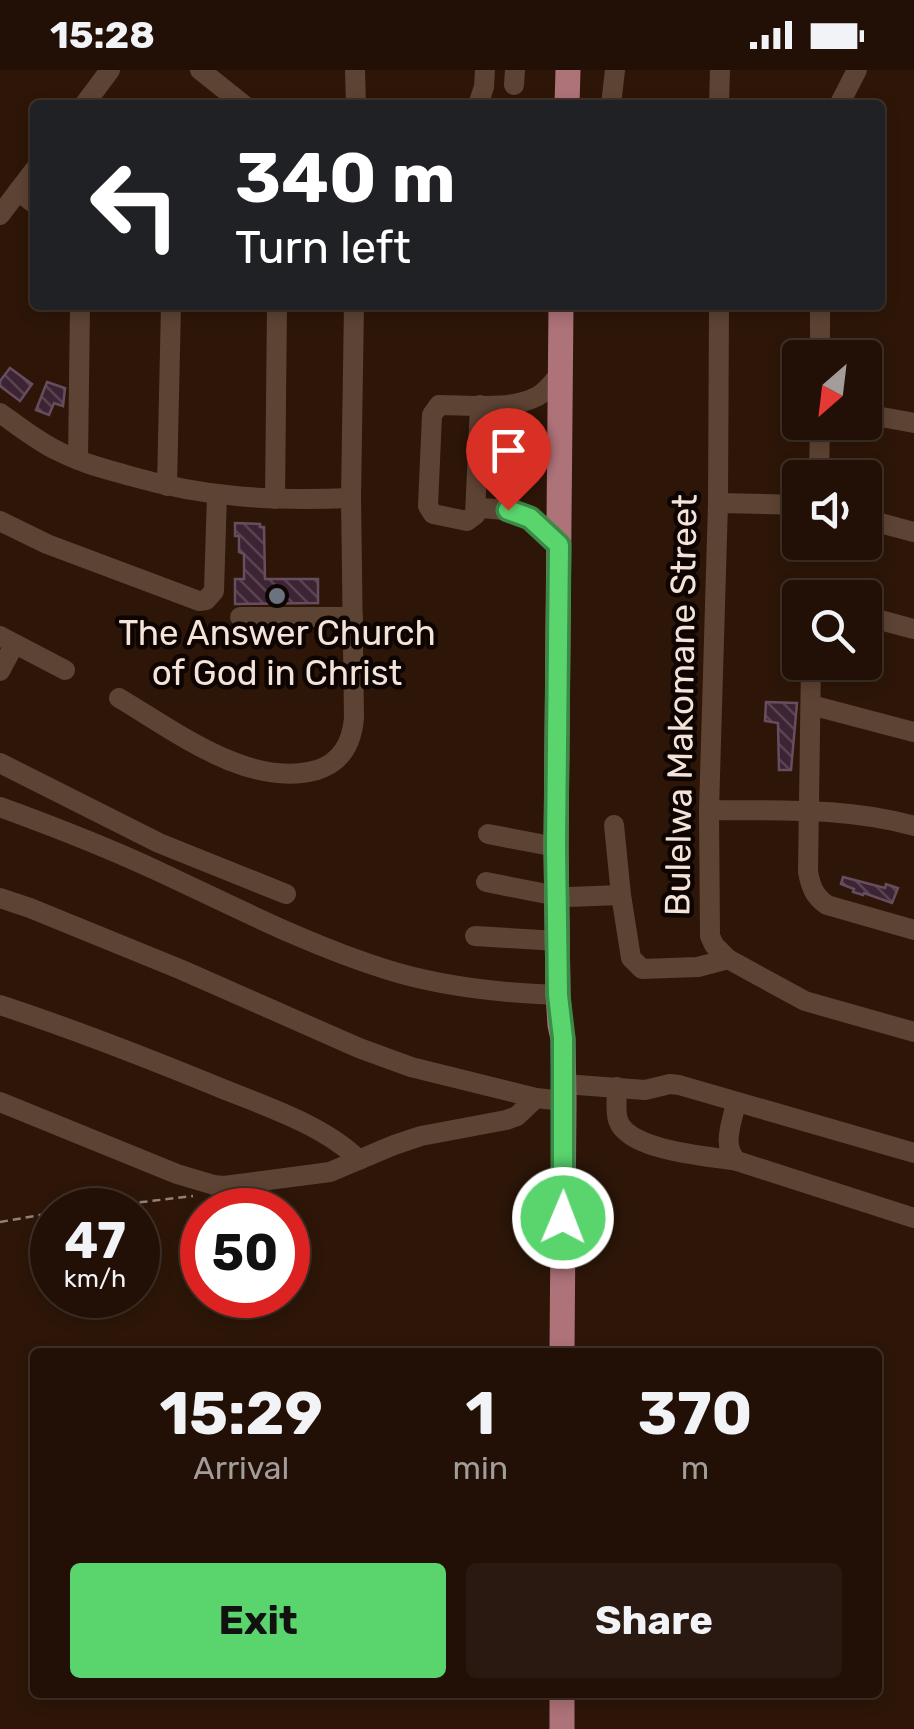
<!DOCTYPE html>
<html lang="en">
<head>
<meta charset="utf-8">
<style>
  body { margin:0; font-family:Rubik,sans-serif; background:#2a1910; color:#f1f3f6; height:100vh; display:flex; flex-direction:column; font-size:38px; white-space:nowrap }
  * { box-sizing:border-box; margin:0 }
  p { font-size:32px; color:#a29d9b }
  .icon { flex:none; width:55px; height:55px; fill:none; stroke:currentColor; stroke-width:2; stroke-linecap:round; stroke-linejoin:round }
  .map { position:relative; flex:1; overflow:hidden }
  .panel { position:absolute; left:30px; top:1278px; width:852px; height:350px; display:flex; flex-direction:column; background:#221006; border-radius:10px; box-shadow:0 5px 15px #0003,0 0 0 2px #3f3028 }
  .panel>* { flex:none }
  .guide { position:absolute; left:30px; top:30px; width:855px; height:210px; border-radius:10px; box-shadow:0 5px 15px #0003,0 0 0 2px #3f3028; background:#202124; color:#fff; overflow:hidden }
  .needle { width:65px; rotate:208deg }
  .tools { position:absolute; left:782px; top:270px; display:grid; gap:20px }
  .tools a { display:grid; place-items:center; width:100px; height:100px; border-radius:10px; background:#221006; box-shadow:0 5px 15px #0003,0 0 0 2px #3f3028; font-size:50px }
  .speed { position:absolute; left:30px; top:1118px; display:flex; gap:20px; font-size:50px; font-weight:700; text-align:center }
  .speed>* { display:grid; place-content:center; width:130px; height:130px; border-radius:50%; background:#221006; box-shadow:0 5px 15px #0003,0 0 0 2px #3f3028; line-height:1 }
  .speed small { font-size:25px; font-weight:400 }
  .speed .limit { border:15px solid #d22; background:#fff; color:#111 }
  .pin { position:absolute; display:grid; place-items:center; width:85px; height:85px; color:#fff; margin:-102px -42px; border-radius:50% 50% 50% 0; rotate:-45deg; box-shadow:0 0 10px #0007 }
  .pin .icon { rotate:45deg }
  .me { position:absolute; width:110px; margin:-55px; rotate:1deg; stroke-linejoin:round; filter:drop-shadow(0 0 8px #0008) }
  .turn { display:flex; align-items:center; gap:35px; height:210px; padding:0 40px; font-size:45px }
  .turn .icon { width:130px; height:130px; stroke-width:2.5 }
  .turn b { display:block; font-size:70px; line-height:85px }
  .eta { display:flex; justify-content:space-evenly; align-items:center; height:170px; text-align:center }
  .eta b { font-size:60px; font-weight:700; line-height:70px }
  .action { display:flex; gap:20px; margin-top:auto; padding:20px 40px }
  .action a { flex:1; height:115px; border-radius:10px; background:#5ad56e; color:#111; font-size:40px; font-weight:700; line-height:115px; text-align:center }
  .action a+a { background:#2a1910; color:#f1f3f6 }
  .status { display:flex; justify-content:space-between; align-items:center; height:70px; padding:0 50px; background:#221006; direction:ltr }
  .status svg { height:28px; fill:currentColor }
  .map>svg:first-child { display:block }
  .building { fill:url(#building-back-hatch); stroke:#684d5e; stroke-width:2.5 }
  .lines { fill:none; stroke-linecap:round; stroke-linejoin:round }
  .path { stroke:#938074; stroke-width:2.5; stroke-dasharray:8 5; stroke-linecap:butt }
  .minor { stroke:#5d4333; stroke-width:20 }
  .major { stroke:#ae7279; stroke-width:25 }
  .route-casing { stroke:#3a8a48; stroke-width:25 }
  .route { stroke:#5ad56e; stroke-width:18 }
  .worship-dot { fill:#6b7280; stroke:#0e0502; stroke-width:4 }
  .labels { text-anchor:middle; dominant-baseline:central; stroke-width:9; stroke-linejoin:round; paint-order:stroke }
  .poi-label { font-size:35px; fill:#f4e3d9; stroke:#0e0502 }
  .street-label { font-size:35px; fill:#f4e3d9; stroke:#0e0502 }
</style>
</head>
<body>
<div class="status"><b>15:28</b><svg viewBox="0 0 49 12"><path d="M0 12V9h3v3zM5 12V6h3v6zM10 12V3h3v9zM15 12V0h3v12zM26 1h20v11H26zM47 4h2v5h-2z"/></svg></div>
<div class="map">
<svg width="914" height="1659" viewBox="0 0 914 1659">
  <defs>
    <pattern id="building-back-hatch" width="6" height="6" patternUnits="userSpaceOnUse" patternTransform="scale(2.5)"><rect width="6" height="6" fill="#3d2434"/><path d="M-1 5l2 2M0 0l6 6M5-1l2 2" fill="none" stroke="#5a4451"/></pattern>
  </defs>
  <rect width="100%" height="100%" fill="#2d1608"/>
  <g class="building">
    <polygon points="10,298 32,314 20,331 0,316 0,311"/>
    <polygon points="47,312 65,318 63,336 54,333 49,345 36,340"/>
    <polygon points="235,453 260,454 260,457 264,457 265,509 318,509 318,533 235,534 235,509 244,509 244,484 239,482 239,466 235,466"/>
    <polygon points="766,632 797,633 791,700 779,700 778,653 765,651"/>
    <polygon points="843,807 885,818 886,814 898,818 892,833 864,823 863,825 853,822 854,819 841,814"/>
  </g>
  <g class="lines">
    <g class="path">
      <polyline points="75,1140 193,1126"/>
      <polyline points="0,1152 52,1143"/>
    </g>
    <g class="minor">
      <polyline points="200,0 244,35"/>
      <polyline points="355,0 356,35"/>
      <polyline points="514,15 515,0"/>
      <polyline points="84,35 110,0"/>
      <polyline points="478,35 484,17 485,0"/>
      <polyline points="611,35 615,0"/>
      <polyline points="719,35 720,0"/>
      <polyline points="839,35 857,0"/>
      <polyline points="18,121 35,134"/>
      <polyline points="0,145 35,99"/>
      <polyline points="719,235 718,433 709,740 710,866 714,875 728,889 805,931 914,962"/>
      <polyline points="820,288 820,235"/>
      <path d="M480,335L475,445L467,451L433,444L428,436L432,345L439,335C470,335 510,341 538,326C548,320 554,311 561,302"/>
      <path d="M0,343C19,356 37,371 58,381C81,393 106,399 130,406C207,428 272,431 351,428"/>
      <polyline points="865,344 914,353"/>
      <polyline points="78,390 80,235"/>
      <polyline points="819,408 820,352"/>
      <polyline points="167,416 171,235"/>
      <polyline points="275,429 277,235"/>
      <polyline points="718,433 800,435"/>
      <path d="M476,438C520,439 529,445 559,475"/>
      <polyline points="865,449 914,462"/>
      <polyline points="0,451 47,474 199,531 206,530 214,521 217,425"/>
      <polyline points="865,546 914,559"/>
      <polyline points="240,547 353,547"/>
      <polyline points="0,566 65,600"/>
      <path d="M811,592L808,802C811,817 814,826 827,835L914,860"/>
      <polyline points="0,601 14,575"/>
      <path d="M119,628C175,661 249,719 317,700C342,692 352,672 354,648L351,428L354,235"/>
      <polyline points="811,635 914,662"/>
      <polyline points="0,693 159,773 286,824"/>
      <path d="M0,737C55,757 109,778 162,803C235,837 308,875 385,899C441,917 500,923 558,925"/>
      <path d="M709,740C779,741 847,737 914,756"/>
      <polyline points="614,755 621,825 631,888 642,899 698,897 728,889"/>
      <polyline points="488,764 556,777"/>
      <polyline points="486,812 557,826"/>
      <polyline points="568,827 621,825"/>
      <polyline points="0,828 30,838 182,900 359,978 411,997 536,1028 564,1031"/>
      <polyline points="475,866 557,871"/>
      <path d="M0,935C76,960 150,989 223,1019C268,1037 325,1056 359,1090"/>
      <polyline points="564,1014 645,1020 670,1014 679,1015 914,1083"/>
      <path d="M617,1017C617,1027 615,1041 618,1050C628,1081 708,1086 737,1091"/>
      <polyline points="0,1032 177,1104 214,1115 224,1116 330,1102 394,1075 421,1066 506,1050 517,1046 536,1028"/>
      <path d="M736,1033C732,1052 721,1077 737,1091L914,1148"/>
    </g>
    <g class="major">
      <polyline points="567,35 568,0"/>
      <polyline points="561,235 556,777 558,925 560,955 563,969 564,1031 562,1282"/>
      <polyline points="562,1659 562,1622"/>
    </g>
  </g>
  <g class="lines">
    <g class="route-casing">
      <polyline id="route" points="508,440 530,448 559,475 556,777 558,925 563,968 563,1148"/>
    </g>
    <use href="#route" class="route"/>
  </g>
  <circle class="worship-dot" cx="277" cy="526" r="10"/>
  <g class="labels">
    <g class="poi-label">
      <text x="277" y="563">The Answer Church<tspan x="277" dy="40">of God in Christ</tspan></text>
    </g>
    <g class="street-label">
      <text transform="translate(681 635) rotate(-89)">Bulelwa Makomane Street</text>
    </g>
  </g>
</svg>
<div class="tools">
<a><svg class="needle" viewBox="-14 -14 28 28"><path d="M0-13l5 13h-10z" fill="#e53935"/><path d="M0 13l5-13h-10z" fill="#a29d9b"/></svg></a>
<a><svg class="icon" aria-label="sound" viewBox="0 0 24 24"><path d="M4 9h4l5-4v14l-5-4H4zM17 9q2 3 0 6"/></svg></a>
<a><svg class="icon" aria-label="search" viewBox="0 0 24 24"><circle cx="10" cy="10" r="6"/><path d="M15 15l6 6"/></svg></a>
</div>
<div class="speed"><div>47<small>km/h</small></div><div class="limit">50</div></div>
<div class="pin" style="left:508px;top:440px;background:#d93025"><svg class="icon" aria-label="arrive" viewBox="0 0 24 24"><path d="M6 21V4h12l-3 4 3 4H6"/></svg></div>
<svg class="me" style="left:563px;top:1148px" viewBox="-20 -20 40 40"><circle r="17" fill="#5ad56e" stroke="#fff" stroke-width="3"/><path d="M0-11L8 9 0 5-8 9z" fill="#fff"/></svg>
<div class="guide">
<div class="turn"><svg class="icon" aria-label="left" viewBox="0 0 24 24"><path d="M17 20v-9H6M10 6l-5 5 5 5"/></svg><div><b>340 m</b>Turn left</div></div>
</div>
<section class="panel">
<div class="eta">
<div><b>15:29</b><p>Arrival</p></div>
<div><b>1</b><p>min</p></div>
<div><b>370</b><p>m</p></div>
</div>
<div class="action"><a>Exit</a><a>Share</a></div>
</section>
</div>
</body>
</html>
